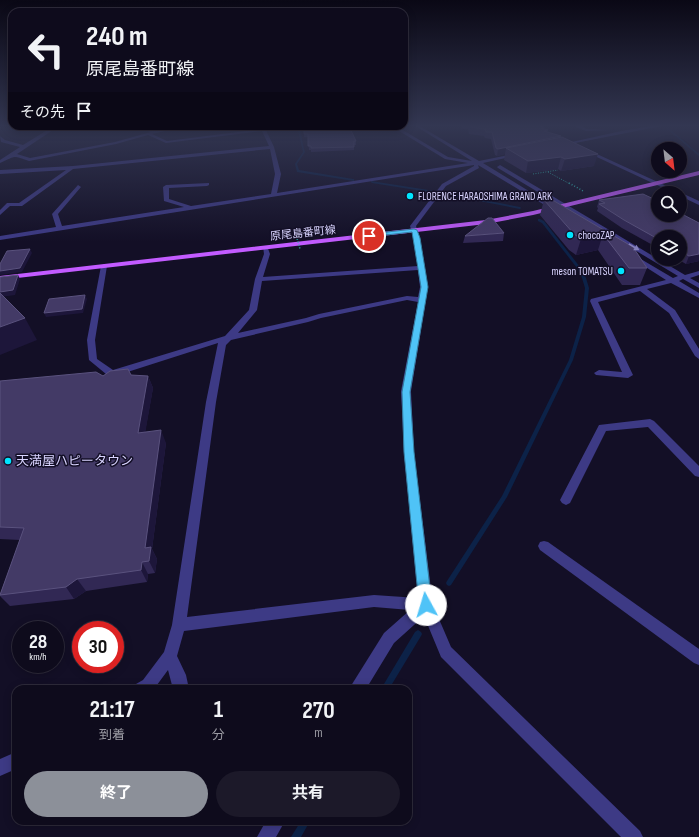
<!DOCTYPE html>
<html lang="ja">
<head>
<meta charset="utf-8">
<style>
  body { margin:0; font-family:"Sofia Sans Condensed","Noto Sans JP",sans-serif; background:#1c1929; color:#f1f3f6; height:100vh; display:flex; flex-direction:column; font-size:15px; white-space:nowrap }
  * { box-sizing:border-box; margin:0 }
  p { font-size:13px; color:#9b9ba3 }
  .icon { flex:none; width:22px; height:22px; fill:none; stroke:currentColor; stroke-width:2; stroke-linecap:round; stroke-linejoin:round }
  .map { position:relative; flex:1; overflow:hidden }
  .panel { position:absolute; left:12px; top:685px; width:400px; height:140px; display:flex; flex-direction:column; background:#0e0b1c; border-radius:12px; box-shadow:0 2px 10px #0003,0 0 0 1px #2e2b3b }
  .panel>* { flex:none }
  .top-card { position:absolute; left:8px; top:8px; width:400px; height:122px; border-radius:12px; box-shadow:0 2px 10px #0003,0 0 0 1px #2e2b3b; background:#0e0b1c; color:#f1f3f6; overflow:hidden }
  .needle { width:26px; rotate:152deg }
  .controls { position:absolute; left:651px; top:142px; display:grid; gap:8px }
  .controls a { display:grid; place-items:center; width:36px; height:36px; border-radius:50%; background:#0e0b1c; box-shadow:0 2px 10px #0003,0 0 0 1px #2e2b3b; font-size:20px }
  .speed { position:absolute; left:12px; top:621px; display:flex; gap:8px; font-size:20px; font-weight:700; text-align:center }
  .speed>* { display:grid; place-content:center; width:52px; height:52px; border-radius:50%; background:#0e0b1c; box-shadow:0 2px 10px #0003,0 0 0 1px #2e2b3b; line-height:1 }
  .speed small { font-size:10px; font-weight:400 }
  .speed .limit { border:6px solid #d22; background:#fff; color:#111 }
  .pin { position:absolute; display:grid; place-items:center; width:34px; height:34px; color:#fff; margin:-17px; border:2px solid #fff; border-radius:50%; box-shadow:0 1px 4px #0007 }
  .me { position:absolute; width:44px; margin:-22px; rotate:354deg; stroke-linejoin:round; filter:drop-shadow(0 0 3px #0008) }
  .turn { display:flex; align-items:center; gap:14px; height:84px; padding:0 12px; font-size:18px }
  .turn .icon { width:52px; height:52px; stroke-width:2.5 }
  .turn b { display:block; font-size:28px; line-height:34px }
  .then { display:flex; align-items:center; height:38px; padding:0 12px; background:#0003; gap:8px; font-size:15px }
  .eta { display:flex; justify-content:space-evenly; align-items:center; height:68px; text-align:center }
  .eta b { font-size:24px; font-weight:700; line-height:28px }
  .primary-button { display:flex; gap:8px; margin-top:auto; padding:8px 12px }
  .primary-button a { flex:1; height:46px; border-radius:24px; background:#8c9099; color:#fff; font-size:16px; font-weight:700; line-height:46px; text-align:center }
  .primary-button a+a { background:#1c1929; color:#f1f3f6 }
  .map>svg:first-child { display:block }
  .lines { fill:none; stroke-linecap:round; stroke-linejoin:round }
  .stream { fill:#0c2248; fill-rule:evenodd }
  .path-far1 { stroke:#2fb8b0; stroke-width:1; stroke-dasharray:1 1.5; stroke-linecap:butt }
  .path { stroke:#2fb8b0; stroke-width:1.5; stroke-dasharray:1 2; stroke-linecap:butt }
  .minor { fill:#3d3a85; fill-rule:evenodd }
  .major { fill:#c25bff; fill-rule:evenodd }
  .path-bridge { stroke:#2fb8b0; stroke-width:1.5; stroke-dasharray:1 2; stroke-linecap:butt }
  .wall { fill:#312854 }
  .shaded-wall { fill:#1d163a }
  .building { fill:#433a66; stroke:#5a527e }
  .oneway { fill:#837fbc }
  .route { fill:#4fc3f7; stroke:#337fa1 }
  .poi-dot { fill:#00e5ff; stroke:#130f26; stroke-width:1.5 }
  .labels { text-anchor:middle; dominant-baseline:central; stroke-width:3; stroke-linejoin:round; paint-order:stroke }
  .far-poi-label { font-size:11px; fill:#d9d4ff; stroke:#130f26; text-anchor:start }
  .far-street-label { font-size:11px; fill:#d9d4ff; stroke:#130f26 }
  .poi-label { font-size:13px; fill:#d9d4ff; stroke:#130f26; text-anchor:start }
</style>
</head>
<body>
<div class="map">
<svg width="699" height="837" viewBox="0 0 699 837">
  <rect width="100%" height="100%" fill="#130f26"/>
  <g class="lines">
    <g class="stream">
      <path d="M297,126H299C302,134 302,144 305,152L297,164L299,170L353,179H354V181L297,172L295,164L303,152Z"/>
      <polygon points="665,127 667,127 699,154 699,156"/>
      <polygon points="371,181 435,191 436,192 435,193 372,183 371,182"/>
      <polygon points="443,192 520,207 521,208 520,209 444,194 443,194"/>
      <polygon points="538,219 540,219 544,221 580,267 586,278 589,288 586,317 573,360 507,497 451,585 449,586 447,585 446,583 447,581 502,496 569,360 582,317 585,288 582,278 577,268 542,223 538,221"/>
      <polygon points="418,630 421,632 422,634 421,636 389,689 381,689 415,632"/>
      <polygon points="301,821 310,821 301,837 291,837"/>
    </g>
    <g class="path-far1">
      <polyline points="548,172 570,184"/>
      <polyline points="533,174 558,170"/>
    </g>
    <polyline class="path" points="569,183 583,191"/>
    <g class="minor">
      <path d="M414,125H418L479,161L519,153V155L483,163L558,209L553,210L478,165L479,168L446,186L416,226L420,238L428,287L411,391L414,453L433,605L451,647L640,831L643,837H621L441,657L424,616L394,643L366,689H349L384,633L410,610L374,607L184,631L177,656L186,675L189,689H173L168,670L154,689H133L136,684L143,680L164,652L172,625L206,402L218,343L115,376L112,381H106L104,379L106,374L89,360L87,340L101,266L104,264L107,266L95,340L97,359L113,370L225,336L249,310L255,279L264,254L263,246H267L270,254L263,277L418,266L414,238L410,226L442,184L474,166V165L0,240V236L56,227L52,214L78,185L81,187L58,214L62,226L184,207L164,201L163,187L166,185L209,183V185L207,186L169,188V199L191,206L271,194L275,174L270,149L73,169L22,206H10L0,215V210L7,203H19L66,170L0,174V170L73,166L269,146L262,131L166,143L148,135L116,144L29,161C11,155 17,156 0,163V160L20,147L1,142L0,136L5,140L23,145L54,126H59L17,154L30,158L115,142L151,132L134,126H140L155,131L165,129V131L152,134L167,141L261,129L260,126H264L274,147L281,174L277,193L468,163L445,159L391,126H396L448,157L472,161ZM418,270L420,287L418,297L407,296L319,314L306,318L238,333L257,310L262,281ZM407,300L418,302L401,391L404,453L418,598L374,595L187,617L216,402L226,345L231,340L308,322L321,318Z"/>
      <polygon points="576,125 580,125 587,129 612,130 586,131 576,127"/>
      <polygon points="659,125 667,125 560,146 558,145 626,130"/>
      <polygon points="586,149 699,201 699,205 680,196 680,193 674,193 584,151"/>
      <polygon points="500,165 685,275 699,271 699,275 690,278 699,283 699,288 683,279 679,281 699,293 699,298 671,283 647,289 675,310 699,349 699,359 695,356 669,313 640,291 598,302 633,375 628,378 596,375 594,373 599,370 622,372 590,301 591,299 666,280 630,257 630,255 634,255 673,278 678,276 498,168 497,167"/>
      <polygon points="650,419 654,421 699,466 699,477 695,476 648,427 606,431 570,503 566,505 562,503 560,500 599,425"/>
      <polygon points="544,541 548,542 699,649 699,665 694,663 540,550 538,546 540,542"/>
      <polygon points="16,752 16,769 0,776 0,759"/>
      <polygon points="266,821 285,821 276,837 257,837"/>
    </g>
    <polygon class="major" points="699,171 699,175 533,215 486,224 0,280 0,276 486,220 533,211"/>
    <polyline class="path-bridge" points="299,237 297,238 300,249"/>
  </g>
  <g class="wall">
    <polygon points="460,125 538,125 544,127 543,128 548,132 561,137 594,166 561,171 558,169 526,173 504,160 505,154 497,156 495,155 491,139 485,138 484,136 469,134 468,129 462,129 461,125"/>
    <polygon points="304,126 356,141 356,145 354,145 354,150 311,152 311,150 309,150 308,137 304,137"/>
    <polygon points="643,194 658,201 658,215 680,215 680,213 699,223 699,261 686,264 677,259 680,259 680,237 658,237 658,248 622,228 597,211 598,208 597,207 599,200"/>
    <polygon points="544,200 633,247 647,268 640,285 622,285 598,250 576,255 569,250 540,215"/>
    <polygon points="504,233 503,241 463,243 465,236"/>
    <polygon points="131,375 148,376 153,388 145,432 166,443 152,549 157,559 155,573 148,574 147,582 86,591 74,599 10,606 0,596 0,594 20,540 0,539 0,381"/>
  </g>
  <g class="shaded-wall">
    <polygon points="561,136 560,143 506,148 505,154 497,156 498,149"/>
    <polygon points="598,154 594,166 561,171 565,159"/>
    <polygon points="561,157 558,169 526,173 528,161"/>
    <polygon points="603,234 598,250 576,255 581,239"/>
    <polygon points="30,249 32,253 22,272 0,275 0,271"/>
    <polygon points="699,254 699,261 686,264 689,256"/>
    <polygon points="18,275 20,279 15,295 0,297 0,292"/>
    <polygon points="85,295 87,299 83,313 46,317 44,313"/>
    <polygon points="25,318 37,340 0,355 0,327"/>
    <polygon points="148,376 153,388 143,446 138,433"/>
    <polygon points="161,430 166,443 152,549 157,559 155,573 149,561 145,548"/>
    <polygon points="142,562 148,574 147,582 141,570"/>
    <polygon points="77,579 86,591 74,599 66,587"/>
  </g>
  <g class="building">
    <polygon points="470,125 538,125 544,127 541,128 548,130 544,131 561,136 498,149 496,148 492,132 486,132 485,129 470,127"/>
    <polygon points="304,126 349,126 356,141 354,141 354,147 311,148 311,146 308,146 308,134 304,134"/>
    <polygon points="562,137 598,154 565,159 561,157 528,161 506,148"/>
    <polygon points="643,194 658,201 658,215 680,215 680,213 699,223 699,254 689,256 680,251 680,237 658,237 658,239 624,220 599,204 605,203 599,200"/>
    <polygon points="549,198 633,247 647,268 629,268 603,234 581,239 574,234 544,200"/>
    <polygon points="488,218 492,218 504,233 465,236"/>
    <polygon points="30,249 20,268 0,271 0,264 7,251"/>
    <polygon points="18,275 13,290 0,292 0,277"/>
    <polygon points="0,293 25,318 0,327"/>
    <polygon points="85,295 82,309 44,313 49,299"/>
    <polygon points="128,369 131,375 148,376 138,433 161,430 145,548 151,547 149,561 142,562 141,570 77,579 66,587 0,595 24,528 0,527 0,381 96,372 103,376 110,371"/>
  </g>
  <defs><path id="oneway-solid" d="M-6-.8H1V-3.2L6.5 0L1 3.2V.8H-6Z"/></defs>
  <use class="oneway" href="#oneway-solid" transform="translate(634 247) rotate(31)"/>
  <linearGradient id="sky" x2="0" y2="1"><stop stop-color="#0a0815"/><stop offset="0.52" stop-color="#333752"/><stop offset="1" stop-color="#333752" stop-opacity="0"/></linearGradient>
  <rect width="699" height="242" fill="url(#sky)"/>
  <polygon class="route" points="414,229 417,230 420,238 428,287 410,392 414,452 432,605 430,609 426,611 421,609 419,605 404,452 402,392 421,287 412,232 369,237 366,236 369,234"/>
  <g class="poi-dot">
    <circle cx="410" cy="196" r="4"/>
    <circle cx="570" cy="235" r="4"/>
    <circle cx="621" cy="271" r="4"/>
    <circle cx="8" cy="461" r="4"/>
  </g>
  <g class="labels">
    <g class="far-poi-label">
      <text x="418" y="196">FLORENCE HARAOSHIMA GRAND ARK</text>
      <text x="578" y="235">chocoZAP</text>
      <text x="613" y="271" text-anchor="end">meson TOMATSU</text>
    </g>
    <g class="far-street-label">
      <text transform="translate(303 233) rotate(-6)">原尾島番町線</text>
    </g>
    <g class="poi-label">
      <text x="16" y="461">天満屋ハピータウン</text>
    </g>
  </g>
</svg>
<div class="controls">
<a><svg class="needle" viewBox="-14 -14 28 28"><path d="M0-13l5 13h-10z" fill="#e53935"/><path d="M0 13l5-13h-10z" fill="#9b9ba3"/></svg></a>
<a><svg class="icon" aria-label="search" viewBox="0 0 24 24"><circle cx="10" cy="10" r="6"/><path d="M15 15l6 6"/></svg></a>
<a><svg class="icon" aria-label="layers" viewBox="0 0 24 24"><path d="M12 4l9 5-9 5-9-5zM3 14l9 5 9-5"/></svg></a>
</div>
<div class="speed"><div>28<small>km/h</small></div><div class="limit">30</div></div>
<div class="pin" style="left:369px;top:236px;background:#d93025"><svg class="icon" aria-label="arrive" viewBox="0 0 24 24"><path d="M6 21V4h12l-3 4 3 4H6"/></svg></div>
<svg class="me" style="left:426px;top:605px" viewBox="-20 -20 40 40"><circle r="19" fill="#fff"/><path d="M0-13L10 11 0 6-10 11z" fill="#4fc3f7"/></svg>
<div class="top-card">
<div class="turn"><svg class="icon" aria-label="left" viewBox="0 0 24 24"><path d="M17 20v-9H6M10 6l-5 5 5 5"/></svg><div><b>240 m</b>原尾島番町線</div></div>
<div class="then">その先<svg class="icon" aria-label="arrive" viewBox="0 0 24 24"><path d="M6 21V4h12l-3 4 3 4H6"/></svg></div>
</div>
<section class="panel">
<div class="eta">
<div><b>21:17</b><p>到着</p></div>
<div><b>1</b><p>分</p></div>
<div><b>270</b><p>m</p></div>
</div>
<div class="primary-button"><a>終了</a><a>共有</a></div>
</section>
</div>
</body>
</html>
